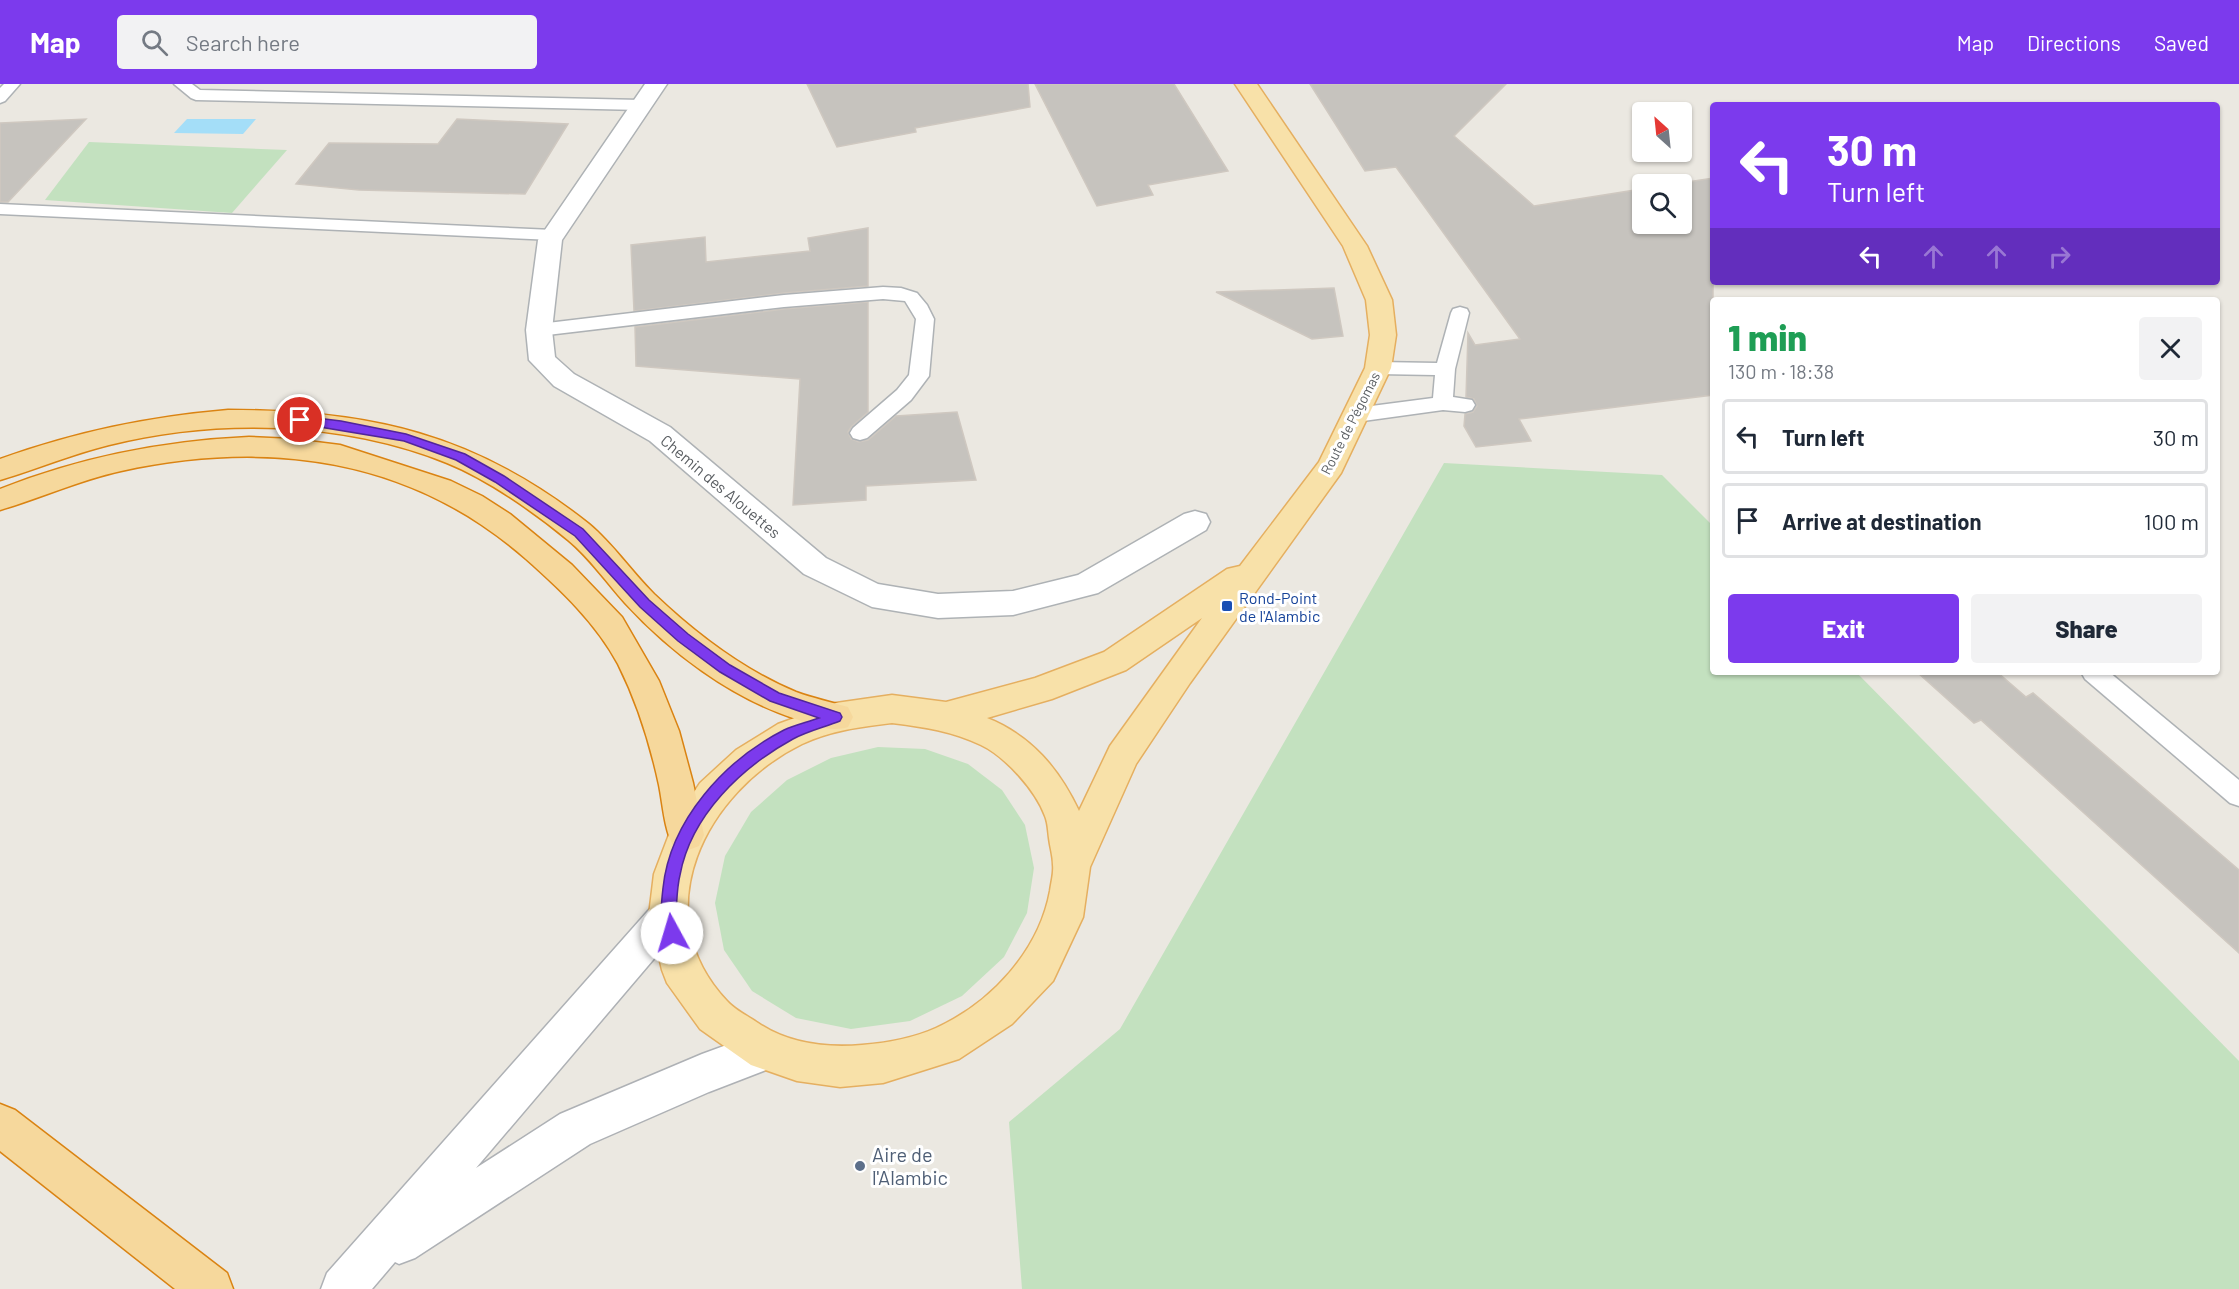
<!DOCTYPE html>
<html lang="en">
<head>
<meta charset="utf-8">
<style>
  body { margin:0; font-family:Barlow,sans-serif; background:#f2f2f3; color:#1f2937; height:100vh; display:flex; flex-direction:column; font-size:22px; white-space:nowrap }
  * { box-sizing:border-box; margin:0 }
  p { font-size:20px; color:#747a83 }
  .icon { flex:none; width:33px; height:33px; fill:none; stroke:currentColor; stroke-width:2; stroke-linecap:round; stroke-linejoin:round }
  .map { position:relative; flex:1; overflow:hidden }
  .panel { position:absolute; left:1710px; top:213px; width:510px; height:378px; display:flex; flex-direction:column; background:#fff; border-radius:6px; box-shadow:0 2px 4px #0004 }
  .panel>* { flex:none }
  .hud { position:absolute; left:1710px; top:18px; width:510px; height:183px; border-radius:6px; box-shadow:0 2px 4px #0004; background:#7c3aed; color:#fff; overflow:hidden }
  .needle { width:39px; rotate:333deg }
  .buttons { position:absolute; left:1632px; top:18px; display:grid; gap:12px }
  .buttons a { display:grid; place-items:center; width:60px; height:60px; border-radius:6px; background:#fff; box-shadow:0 2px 4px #0004; font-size:30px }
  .pin { position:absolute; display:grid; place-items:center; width:51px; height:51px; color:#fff; margin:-26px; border:3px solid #fff; border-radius:50%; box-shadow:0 2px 6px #0007 }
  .me { position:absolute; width:66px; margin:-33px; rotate:354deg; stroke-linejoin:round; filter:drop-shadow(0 0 4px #0008) }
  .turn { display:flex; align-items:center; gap:21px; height:126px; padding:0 18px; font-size:27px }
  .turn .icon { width:78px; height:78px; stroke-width:2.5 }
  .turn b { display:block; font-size:42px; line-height:51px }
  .lanes { display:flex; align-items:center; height:57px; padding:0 18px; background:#0003; justify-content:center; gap:30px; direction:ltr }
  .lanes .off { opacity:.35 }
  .round { display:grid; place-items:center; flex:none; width:63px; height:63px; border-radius:6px; background:#f2f2f3 }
  .headline { display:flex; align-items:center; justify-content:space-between; height:102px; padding:0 18px }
  h1 { font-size:36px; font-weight:800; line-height:45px; color:#1e9e55 }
  .button { display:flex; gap:12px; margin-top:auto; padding:12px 18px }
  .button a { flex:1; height:69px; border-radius:6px; background:#7c3aed; color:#fff; font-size:24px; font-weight:800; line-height:69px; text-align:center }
  .button a+a { background:#f2f2f3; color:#1f2937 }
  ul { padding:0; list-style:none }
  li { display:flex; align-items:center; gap:18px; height:75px; margin:0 12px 9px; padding:0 6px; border:3px solid #e0e1e3; border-radius:6px }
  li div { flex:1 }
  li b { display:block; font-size:22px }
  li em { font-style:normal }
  header { display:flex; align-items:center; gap:36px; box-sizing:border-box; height:84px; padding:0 30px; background:#7c3aed; color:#fff }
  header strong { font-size:28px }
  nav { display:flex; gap:33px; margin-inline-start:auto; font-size:21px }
  .search { width:420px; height:54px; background:#f2f2f3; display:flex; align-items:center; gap:15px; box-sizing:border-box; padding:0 21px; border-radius:6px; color:#747a83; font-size:22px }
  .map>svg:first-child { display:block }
  .green { fill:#c3e1bf }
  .water { fill:#a4def8 }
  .building { fill:#c6c3be; stroke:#cfc8c0; stroke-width:1.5 }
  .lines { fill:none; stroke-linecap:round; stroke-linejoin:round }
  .service-casing { stroke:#aeb2b5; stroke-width:3 }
  .minor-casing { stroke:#aeb2b5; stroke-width:3 }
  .secondary-casing { stroke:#aeb1b5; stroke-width:3 }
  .primary-casing { stroke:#e5af60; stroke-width:3 }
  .trunk-casing { stroke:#da8312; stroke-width:3 }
  .service { fill:#fff; fill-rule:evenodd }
  .minor { fill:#fff; fill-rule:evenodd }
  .secondary { fill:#fff; fill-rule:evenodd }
  .primary { fill:#f8e1a9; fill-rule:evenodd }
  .trunk { fill:#f6d89c; fill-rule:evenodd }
  .route { fill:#7c3aed; stroke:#51269a; stroke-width:1.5 }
  .transit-dot { fill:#1a4fb4; stroke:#fff; stroke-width:2 }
  .service-dot { fill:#5c6f8a; stroke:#fff; stroke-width:2 }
  .labels { text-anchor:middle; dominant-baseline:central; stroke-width:6; stroke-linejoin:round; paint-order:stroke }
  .far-street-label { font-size:14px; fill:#595d61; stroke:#fff }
  .street-label { font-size:16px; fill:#595d61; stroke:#fff }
  .transit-label { font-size:16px; fill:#164399; stroke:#fff; text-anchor:start }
  .near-service-label { font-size:20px; fill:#4e5e75; stroke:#fff; text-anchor:start }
</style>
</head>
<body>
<header>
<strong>Map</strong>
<div class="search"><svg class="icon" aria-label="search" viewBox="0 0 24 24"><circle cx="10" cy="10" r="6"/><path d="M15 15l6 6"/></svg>Search here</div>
<nav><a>Map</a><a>Directions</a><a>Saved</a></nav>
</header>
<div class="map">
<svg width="2239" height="1205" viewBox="0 0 2239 1205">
  <rect width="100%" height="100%" fill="#ebe8e1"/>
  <g class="green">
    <polygon points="89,58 287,66 232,129 45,116"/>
    <polygon points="1444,379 1662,391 1713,442 1713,588 1856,588 2239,977 2239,1205 1022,1205 1009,1038 1120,945"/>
    <polygon points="878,663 925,665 968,680 1002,706 1025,741 1034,784 1027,829 1004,873 962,912 910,937 851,945 796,934 752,907 724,866 715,819 725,772 751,728 787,696 831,674"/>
  </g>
  <polygon class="water" points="187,35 256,35 243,50 174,49"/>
  <g class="building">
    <polygon points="807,0 1028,0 1030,23 915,44 916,48 837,63"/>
    <polygon points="1035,0 1174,0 1228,87 1148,101 1153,111 1097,122"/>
    <polygon points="1310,0 1506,0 1454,52 1534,122 1642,105 1642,140 1682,140 1682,100 1674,100 1713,94 1713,311 1519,335 1531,357 1476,363 1464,342 1465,330 1473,328 1477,322 1474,315 1466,313 1468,249 1475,261 1520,255 1396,83 1365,87"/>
    <polygon points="86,35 8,118 0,118 0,39"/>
    <polygon points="457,35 568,40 525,110 359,106 296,100 329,59 438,60"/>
    <polygon points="868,144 868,202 784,209 634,227 631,161 705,153 706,178 810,167 808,154"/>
    <polygon points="1334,204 1343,252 1312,255 1216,208"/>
    <polygon points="868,218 868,328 851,343 848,348 851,355 859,358 868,356 896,332 957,328 976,396 866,402 866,416 793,421 800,295 636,282 635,243 784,225"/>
    <polygon points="1917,588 1997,588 2026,613 2033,609 2239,786 2239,869 1981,636 1974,639"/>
  </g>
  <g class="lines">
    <g class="service-casing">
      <g id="service">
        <polygon points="4,0 20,0 5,17 0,19 0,4"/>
        <polygon points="174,0 192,0 200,6 641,16 649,21 641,26 196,16 191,14"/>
        <polygon points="0,120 553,146 559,147 562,151 559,155 553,156 0,130"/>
        <polygon points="883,203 901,204 917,209 927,221 934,235 929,292 911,316 867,354 860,356 853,354 850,349 853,344 897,306 909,291 916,235 905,217 883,215 784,223 539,252 532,250 530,246 532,242 539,240 784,211"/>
        <polygon points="1460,223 1467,225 1469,229 1455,285 1453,313 1472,316 1475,321 1472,326 1465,328 1443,326 1356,338 1349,336 1346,331 1349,326 1356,324 1433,314 1435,291 1378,290 1371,288 1368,284 1371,280 1378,278 1437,279 1451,229 1453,225"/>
        <polygon points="2081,588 2109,588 2239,696 2239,722 2230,719 2085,595"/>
      </g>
    </g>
    <g class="minor-casing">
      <polygon id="minor" points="645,0 667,0 562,156 552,246 555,273 574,290 670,343 826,474 878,500 938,510 1013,507 1078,491 1184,430 1195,427 1206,430 1210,438 1206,446 1098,509 1013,531 938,534 872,523 804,490 650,357 554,302 529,276 526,246 538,156"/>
    </g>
    <g class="secondary-casing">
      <polygon id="secondary" points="668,814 681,819 687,831 681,843 476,1084 560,1030 702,970 765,947 779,953 785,967 779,981 709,1008 590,1060 415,1174 399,1180 395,1178 372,1205 321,1205 327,1189 655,819"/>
    </g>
    <g class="primary-casing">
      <path id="primary" d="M1235,0H1257L1367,162L1392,216L1396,251L1391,284L1341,389L1190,599L1136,680L1090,783L1083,833L1053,897L1012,940L959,975L883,999L840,1003L797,997L751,981L700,945L667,899L662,886L649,831L654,790L673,740L700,699L736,666L778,640L836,619L892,611L946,618L1035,594L1104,568L1227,485L1240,482L1319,378L1365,284L1370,251L1366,216L1343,162ZM1202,534L1110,662L1079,727C1059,685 1032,652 987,634L1052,615L1126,586ZM892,639C924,643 952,647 981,661C1006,673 1036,707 1045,732C1048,739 1048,747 1049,754C1050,763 1053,772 1053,781C1054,789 1051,799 1050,807C1039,867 991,919 936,944C914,954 886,959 862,961C826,964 789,960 758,939C748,932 735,926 727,917C643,828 706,707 802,660C831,646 861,643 892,639Z"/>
    </g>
    <g class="trunk-casing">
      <g id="trunk">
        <path d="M228,326C369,326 476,350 589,440C613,460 631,487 654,510C695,549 743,586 796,608C812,614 831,618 848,623L853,633L848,643C830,649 811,640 793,634C730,613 670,568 625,519C606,498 590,474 568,456C534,428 487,395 447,379C342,337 218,334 109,361C72,370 37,385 0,396V375C76,348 147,333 228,326Z"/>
        <path d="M249,353L292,355L340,361L451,397L482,412L510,430L572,481L622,533L659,597L679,647L693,699L704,751L699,762L686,767L673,762C664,743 663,721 659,701C650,659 637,618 618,580C596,539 561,506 526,475C410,373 268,355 121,387C79,396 41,414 0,426V405C81,373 163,357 249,353Z"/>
        <polygon points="0,1020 15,1026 227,1189 233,1205 175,1205 0,1067"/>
      </g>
    </g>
    <use href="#service" class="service"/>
    <use href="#minor" class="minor"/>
    <use href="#secondary" class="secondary"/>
    <use href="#primary" class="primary"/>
    <use href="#trunk" class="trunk"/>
  </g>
  <path class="route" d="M300,332L341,337L406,350L465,370L504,392L583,445L649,516L688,550L730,581L779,609L840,629L842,633L840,637C825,643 808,647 793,655C742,683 691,731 680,791C677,803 677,816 676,828C676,837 682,845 678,854L672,856L667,854C659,838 661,822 663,804C670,736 725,676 784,646C795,641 808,638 819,634L770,617L720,588L678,557L640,523L575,452L495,398L456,376L404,357L296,339V333Z"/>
  <rect class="transit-dot" x="1221" y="516" width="12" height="12" rx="3"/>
  <circle class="service-dot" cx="860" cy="1082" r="6"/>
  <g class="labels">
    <g class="far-street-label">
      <text transform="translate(1350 339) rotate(-63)">Route de Pégomas</text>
    </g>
    <g class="street-label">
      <text transform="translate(721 402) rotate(40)">Chemin des Alouettes</text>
    </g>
    <g class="transit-label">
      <text x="1239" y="513">Rond-Point<tspan x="1239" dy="18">de l'Alambic</tspan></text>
    </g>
    <g class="near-service-label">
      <text x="872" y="1070">Aire de<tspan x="872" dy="23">l'Alambic</tspan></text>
    </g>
  </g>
</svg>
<div class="buttons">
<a><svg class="needle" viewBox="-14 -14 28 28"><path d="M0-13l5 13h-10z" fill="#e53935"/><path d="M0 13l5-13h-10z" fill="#747a83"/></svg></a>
<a><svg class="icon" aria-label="search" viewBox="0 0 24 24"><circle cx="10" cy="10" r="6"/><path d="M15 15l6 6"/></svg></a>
</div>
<div class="pin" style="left:300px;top:336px;background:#d93025"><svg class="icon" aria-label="arrive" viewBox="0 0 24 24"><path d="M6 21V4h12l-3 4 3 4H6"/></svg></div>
<svg class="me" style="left:672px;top:849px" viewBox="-20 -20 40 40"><circle r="19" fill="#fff"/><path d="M0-13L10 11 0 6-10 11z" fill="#7c3aed"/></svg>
<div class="hud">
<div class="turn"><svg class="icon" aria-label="left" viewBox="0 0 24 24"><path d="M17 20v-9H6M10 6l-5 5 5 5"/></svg><div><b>30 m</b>Turn left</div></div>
<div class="lanes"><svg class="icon" aria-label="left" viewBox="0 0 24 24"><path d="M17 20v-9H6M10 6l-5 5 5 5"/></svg><svg class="icon off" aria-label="ahead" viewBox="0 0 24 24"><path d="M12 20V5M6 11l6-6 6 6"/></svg><svg class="icon off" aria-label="ahead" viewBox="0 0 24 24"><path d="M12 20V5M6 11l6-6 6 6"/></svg><svg class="icon off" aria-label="right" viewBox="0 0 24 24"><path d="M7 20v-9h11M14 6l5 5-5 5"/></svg></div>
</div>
<section class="panel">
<div class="headline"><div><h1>1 min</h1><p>130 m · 18:38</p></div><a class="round"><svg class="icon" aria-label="close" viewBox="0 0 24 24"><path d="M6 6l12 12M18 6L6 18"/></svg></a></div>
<ul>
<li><svg class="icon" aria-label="left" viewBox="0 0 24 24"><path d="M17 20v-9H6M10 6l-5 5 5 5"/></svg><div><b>Turn left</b></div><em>30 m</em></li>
<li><svg class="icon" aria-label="arrive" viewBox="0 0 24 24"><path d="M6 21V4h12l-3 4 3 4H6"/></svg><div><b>Arrive at destination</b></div><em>100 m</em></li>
</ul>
<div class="button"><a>Exit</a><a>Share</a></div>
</section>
</div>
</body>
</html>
